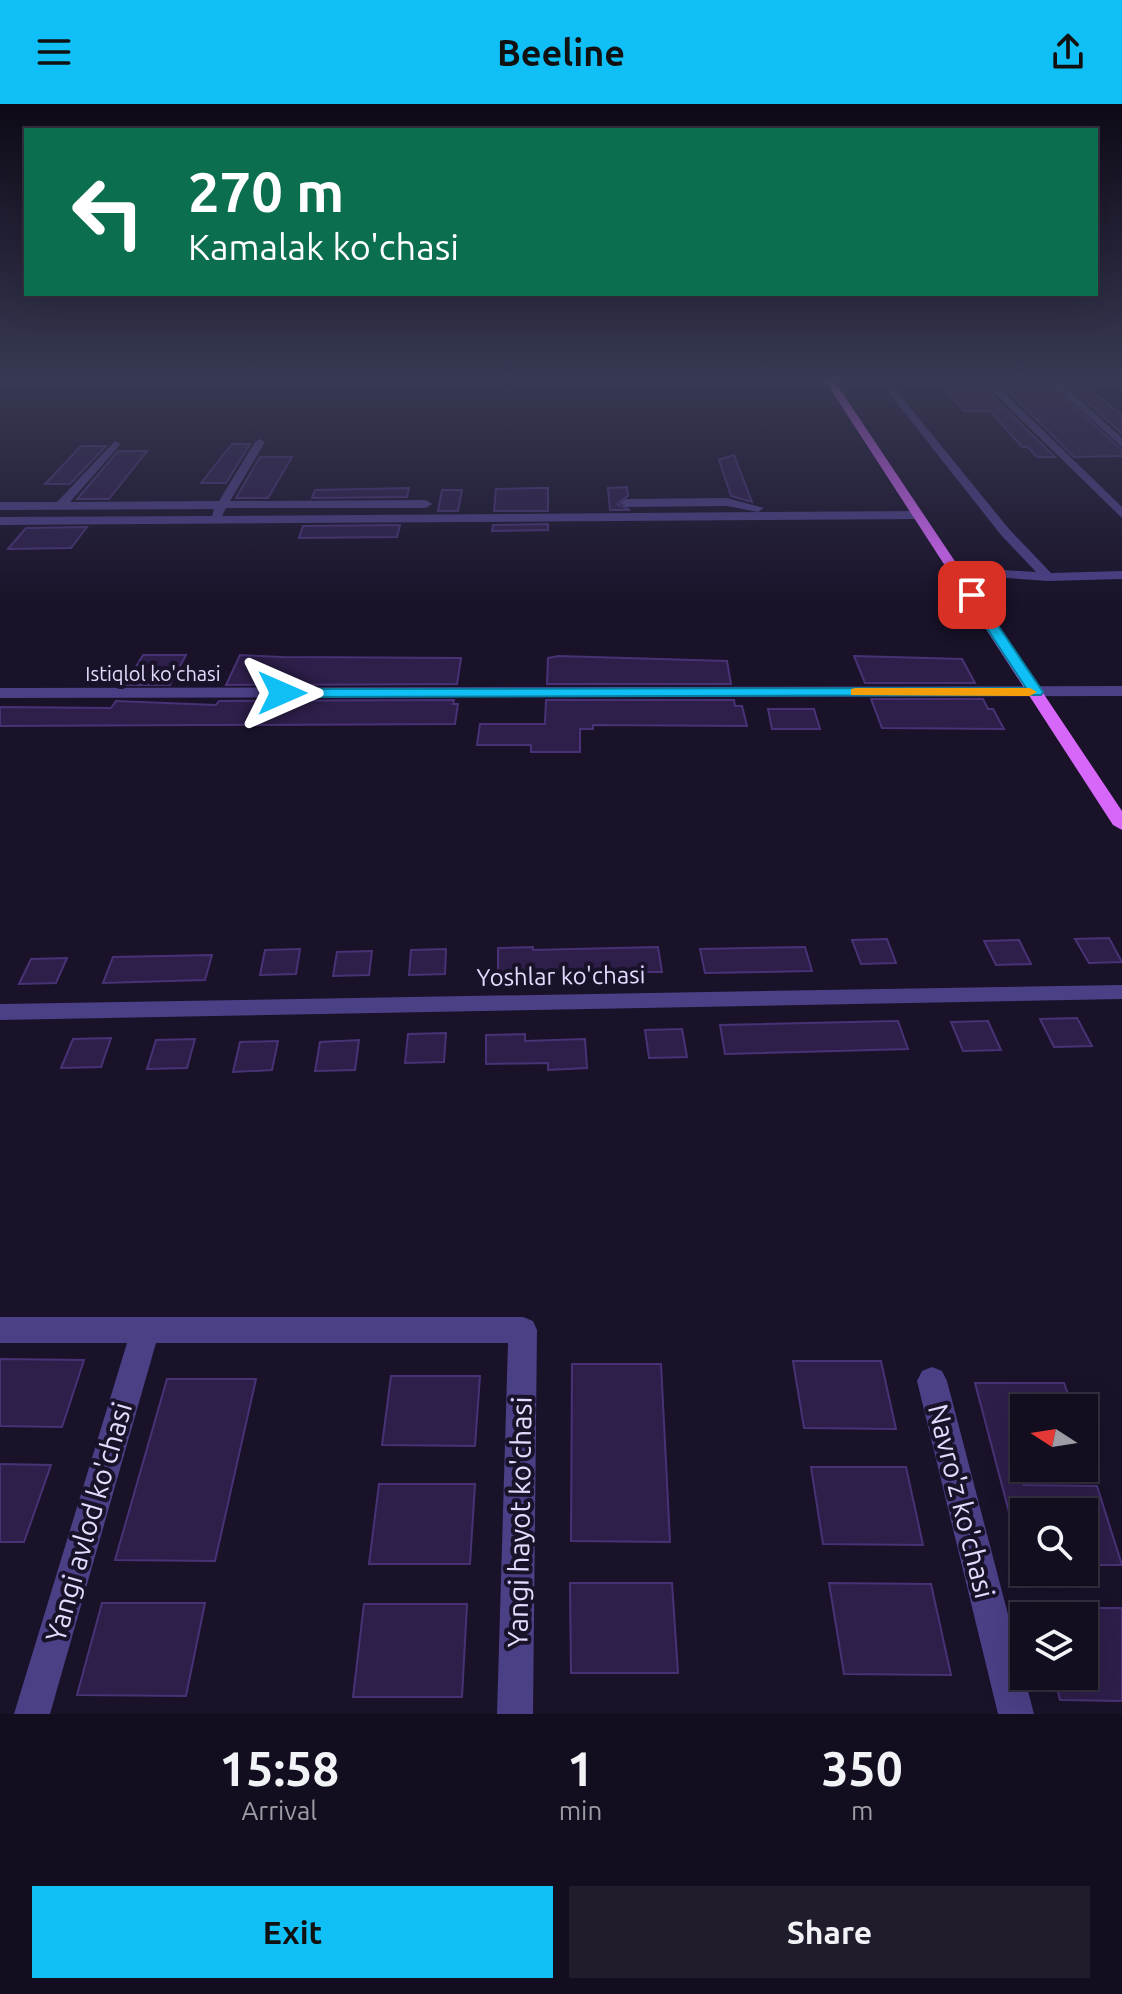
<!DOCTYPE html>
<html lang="en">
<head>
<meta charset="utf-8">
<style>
  body { margin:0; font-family:Ubuntu,sans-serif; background:#201c2c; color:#f1f3f6; height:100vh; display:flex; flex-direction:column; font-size:30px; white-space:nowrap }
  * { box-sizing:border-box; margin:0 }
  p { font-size:26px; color:#9d9ca4 }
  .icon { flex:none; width:44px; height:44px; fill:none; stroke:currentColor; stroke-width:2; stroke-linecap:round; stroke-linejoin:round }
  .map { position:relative; height:1610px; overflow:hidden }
  .sheet { display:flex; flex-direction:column; background:#130e1f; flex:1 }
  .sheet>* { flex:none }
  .banner { position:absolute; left:24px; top:24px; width:1074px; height:168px; border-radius:0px; box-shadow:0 8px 32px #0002,0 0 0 2px #322e3d; background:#0b6e4f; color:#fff; overflow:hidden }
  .needle { width:52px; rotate:282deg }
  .controls { position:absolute; left:1010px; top:1290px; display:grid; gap:16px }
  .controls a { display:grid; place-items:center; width:88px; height:88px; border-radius:0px; background:#130e1f; box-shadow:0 8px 32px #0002,0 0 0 2px #322e3d; font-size:40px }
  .pin { position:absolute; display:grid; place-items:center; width:68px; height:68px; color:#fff; margin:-34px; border-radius:16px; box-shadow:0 4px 12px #0006 }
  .me { position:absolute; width:88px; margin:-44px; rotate:90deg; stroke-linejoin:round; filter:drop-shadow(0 0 6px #0008) }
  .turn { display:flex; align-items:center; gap:28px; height:168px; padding:0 32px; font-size:36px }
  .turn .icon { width:104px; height:104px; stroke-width:2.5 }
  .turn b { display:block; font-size:56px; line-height:68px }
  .eta { display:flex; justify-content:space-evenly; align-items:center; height:136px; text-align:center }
  .eta b { font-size:48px; font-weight:700; line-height:56px }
  .cta { display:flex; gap:16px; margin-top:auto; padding:16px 32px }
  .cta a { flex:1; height:92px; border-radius:0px; background:#10bff5; color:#111; font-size:32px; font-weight:700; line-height:92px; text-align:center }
  .cta a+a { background:#201c2c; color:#f1f3f6 }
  header { display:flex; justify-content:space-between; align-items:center; height:104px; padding:0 32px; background:#10bff5; color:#111; font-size:36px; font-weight:700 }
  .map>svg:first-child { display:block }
  .building { fill:#2d1e4a; stroke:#483275; stroke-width:2 }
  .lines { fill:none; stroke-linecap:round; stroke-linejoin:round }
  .minor { fill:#4b3f86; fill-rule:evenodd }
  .major { fill:#d667f9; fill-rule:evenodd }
  .route { fill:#10bff5; stroke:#0a7c9f; stroke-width:2 }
  .slow { fill:#f59e0b }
  .labels { text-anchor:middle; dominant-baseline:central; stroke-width:8; stroke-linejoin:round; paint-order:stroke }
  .far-street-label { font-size:20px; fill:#e4dcfe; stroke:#191229 }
  .street-label { font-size:24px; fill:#e4dcfe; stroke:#191229 }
  .near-street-label { font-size:28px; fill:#e4dcfe; stroke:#191229 }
</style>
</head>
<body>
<header><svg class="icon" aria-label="menu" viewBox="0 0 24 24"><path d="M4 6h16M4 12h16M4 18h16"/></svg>Beeline<svg class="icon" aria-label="share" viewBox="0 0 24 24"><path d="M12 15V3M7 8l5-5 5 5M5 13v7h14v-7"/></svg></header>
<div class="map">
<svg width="1122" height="1610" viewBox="0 0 1122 1610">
  <rect width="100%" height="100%" fill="#191229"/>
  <g class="building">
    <polygon points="1024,275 1044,275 1122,346 1122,352 1074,353 1002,281 1031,281"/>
    <polygon points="1062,275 1075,275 1122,311 1122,330"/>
    <polygon points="948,288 988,288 1055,353 1037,353 1028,343 1022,343 990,307 964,307"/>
    <polygon points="232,340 250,340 226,379 201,379"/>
    <polygon points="81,342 106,342 70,380 45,380"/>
    <polygon points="118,347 147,347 109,395 77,395"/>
    <polygon points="734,351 752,398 731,392 719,356"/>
    <polygon points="260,353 292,353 268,394 236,394"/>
    <polygon points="627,383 628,392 617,400 630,406 610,406 608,384"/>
    <polygon points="409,384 407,393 312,394 315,386"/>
    <polygon points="538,384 548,384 548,407 494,407 496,385"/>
    <polygon points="442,386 462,386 458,407 438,407"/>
    <polygon points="548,420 548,426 492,427 493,421"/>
    <polygon points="400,421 397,433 299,434 303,422"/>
    <polygon points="87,423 71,444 8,445 26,424"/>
    <polygon points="143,551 186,551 170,581 125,581"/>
    <polygon points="240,551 282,553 461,554 457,580 226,581"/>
    <polygon points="558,552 727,557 731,580 547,580 548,554"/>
    <polygon points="854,552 962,555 975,579 865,579"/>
    <polygon points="871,595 983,595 988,605 993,605 1004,625 882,624"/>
    <polygon points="454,596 453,600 458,600 455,620 0,622 0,603 111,604 116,597 216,601 219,597"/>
    <polygon points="546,596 734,596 735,602 742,602 747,622 593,621 593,625 580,625 580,648 531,648 531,641 477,641 480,620 545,620"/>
    <polygon points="768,605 814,605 820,625 772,625"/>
    <polygon points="1109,834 1122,858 1089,859 1075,835"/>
    <polygon points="887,835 896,859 861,860 852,836"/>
    <polygon points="1019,836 1031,860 996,861 984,837"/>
    <polygon points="533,843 533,846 658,843 662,868 498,868 498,844"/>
    <polygon points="805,843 812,867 705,869 700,845"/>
    <polygon points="300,845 296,870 260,871 265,846"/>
    <polygon points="446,845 445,870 409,871 411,846"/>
    <polygon points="372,847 369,871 333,872 337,848"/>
    <polygon points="212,851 205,876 103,879 113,853"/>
    <polygon points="67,854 56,879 19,880 31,855"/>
    <polygon points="1077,914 1092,942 1054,943 1040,915"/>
    <polygon points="898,917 908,945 725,950 720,921"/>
    <polygon points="988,917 1001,946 963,947 951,918"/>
    <polygon points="682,925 687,953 649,954 645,926"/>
    <polygon points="446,929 444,958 405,959 408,930"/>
    <polygon points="525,930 525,937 585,935 587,964 548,966 548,959 486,960 486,931"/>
    <polygon points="111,934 101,963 61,964 73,935"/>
    <polygon points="195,935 187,964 147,965 156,936"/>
    <polygon points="359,936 355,966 315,967 320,938"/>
    <polygon points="278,937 272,966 233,968 240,938"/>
    <polygon points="0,1255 84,1256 62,1323 0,1322"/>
    <polygon points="793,1257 881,1257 896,1325 804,1324"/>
    <polygon points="572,1260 661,1260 670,1438 571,1437"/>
    <polygon points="391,1272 480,1272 475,1342 382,1341"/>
    <polygon points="167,1275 256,1275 215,1457 115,1456"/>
    <polygon points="975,1279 1064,1279 1073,1304 1024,1304 1024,1381 1097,1382 1122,1461 1084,1461 1084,1408 1009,1408"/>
    <polygon points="0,1360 51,1361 24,1438 0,1438"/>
    <polygon points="811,1363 906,1363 923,1441 823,1440"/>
    <polygon points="379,1380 475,1380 470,1460 369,1460"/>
    <polygon points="570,1479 672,1479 678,1569 571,1569"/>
    <polygon points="829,1479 931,1480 951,1571 844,1570"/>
    <polygon points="102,1499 205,1499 186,1592 77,1591"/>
    <polygon points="364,1500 467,1500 462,1593 353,1593"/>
    <polygon points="1084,1504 1122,1504 1122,1597 1060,1596 1054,1572 1084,1572"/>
  </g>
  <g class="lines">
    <g class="minor">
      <polygon points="1047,275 1057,275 1122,334 1122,343"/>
      <polygon points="990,281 996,281 1122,403 1122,414 990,285"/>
      <polygon points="889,285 895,285 1009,425 1051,469 1122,467 1122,475 1048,477 951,470 951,464 956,463 1036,468 1001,431 889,289"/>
      <polygon points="260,335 265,338 230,397 426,396 432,400 426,404 226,404 222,412 918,407 924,411 918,415 0,421 0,413 212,412 214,405 0,406 0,398 57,398 115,337 120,340 119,342 70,398 219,397 255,338"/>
      <polygon points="727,394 764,404 758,408 727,402 626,403 620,399 626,395"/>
      <polygon points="1122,582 1122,592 0,594 0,584"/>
      <polygon points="1122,881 1122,895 0,916 0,900"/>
      <polygon points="0,1213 523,1213 533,1217 537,1226 533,1610 497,1610 508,1239 156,1239 50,1610 14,1610 127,1239 0,1239"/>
      <polygon points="932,1263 942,1267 947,1277 1034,1610 998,1610 917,1277 922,1267"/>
    </g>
    <polygon class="major" points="824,275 833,275 1122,707 1122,726 1113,721"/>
  </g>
  <linearGradient id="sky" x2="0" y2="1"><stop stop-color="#0e0a17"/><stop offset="0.55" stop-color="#383954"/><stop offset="1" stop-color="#383954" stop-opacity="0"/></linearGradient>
  <rect width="1122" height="501" fill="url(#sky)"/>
  <polygon class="route" points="967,489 976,489 1043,588 1041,591 282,593 275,589 282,585 1026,584 965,491"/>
  <polygon class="slow" points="856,584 1030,584 1037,588 1030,592 851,591 851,585"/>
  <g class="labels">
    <g class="far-street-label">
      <text x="153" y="569">Istiqlol ko'chasi</text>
    </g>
    <g class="street-label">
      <text transform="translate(561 872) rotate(-1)">Yoshlar ko'chasi</text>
    </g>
    <g class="near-street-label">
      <text transform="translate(962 1397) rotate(76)">Navro'z ko'chasi</text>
      <text transform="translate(88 1418) rotate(-74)">Yangi avlod ko'chasi</text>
      <text transform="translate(519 1418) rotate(-89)">Yangi hayot ko'chasi</text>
    </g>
  </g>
</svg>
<div class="controls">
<a><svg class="needle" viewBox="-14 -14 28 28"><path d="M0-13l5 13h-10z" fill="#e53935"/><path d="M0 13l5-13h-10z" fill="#9d9ca4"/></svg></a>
<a><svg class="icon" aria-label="search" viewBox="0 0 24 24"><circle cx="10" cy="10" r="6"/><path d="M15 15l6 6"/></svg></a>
<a><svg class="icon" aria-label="layers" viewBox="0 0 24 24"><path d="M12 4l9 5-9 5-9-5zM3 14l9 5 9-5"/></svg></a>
</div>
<div class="pin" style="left:972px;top:491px;background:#d93025"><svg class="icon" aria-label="arrive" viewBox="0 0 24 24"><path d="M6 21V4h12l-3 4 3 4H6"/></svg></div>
<svg class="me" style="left:282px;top:589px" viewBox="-20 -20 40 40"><path d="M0-17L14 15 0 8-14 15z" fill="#10bff5" stroke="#fff" stroke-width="4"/></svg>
<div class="banner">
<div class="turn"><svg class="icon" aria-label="left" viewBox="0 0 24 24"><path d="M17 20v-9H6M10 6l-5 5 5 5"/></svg><div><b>270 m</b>Kamalak ko'chasi</div></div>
</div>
</div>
<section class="sheet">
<div class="eta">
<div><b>15:58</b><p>Arrival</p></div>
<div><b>1</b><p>min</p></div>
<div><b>350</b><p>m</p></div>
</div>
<div class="cta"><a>Exit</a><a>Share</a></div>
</section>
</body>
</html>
